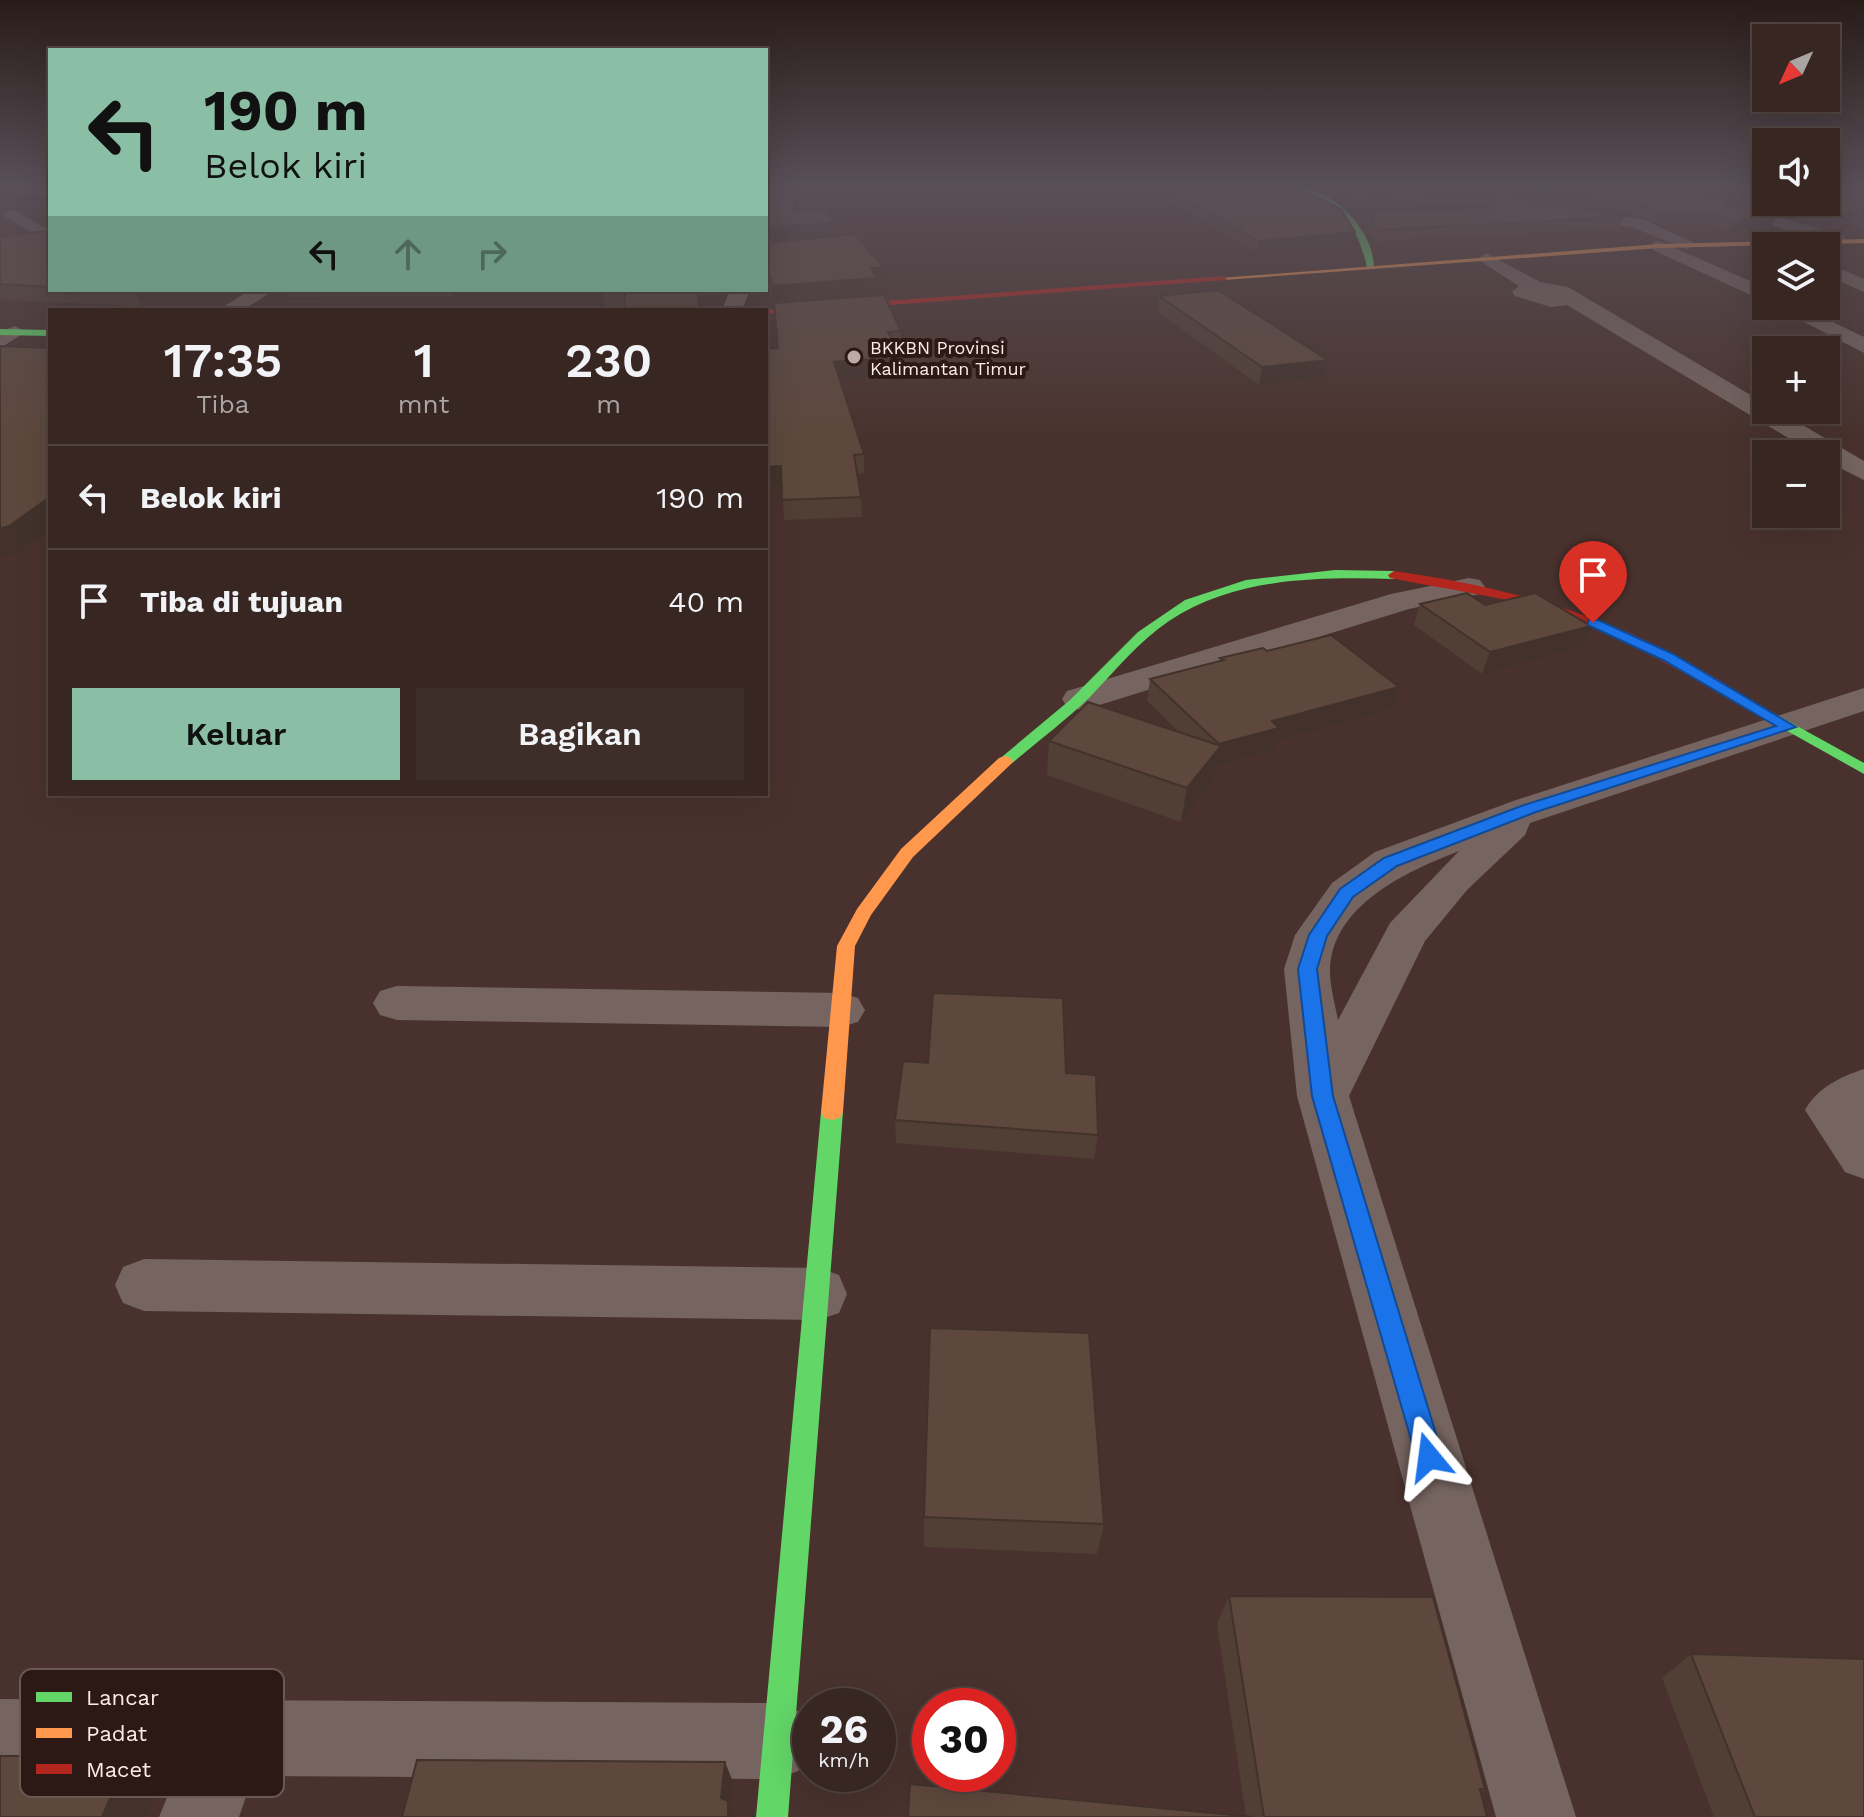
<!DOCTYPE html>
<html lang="id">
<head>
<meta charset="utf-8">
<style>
  body { margin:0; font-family:"Work Sans",sans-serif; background:#3e2e2a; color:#f1f3f6; height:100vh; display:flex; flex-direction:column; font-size:30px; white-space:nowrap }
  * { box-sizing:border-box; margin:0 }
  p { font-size:26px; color:#aaa5a5 }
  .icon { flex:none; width:44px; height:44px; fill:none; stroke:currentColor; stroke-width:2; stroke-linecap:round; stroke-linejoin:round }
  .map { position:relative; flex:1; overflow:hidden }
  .drawer { position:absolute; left:48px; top:308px; width:720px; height:488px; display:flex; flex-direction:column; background:#372622; border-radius:0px; box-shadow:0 8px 32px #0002,0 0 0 2px #514340 }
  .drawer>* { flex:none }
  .hud { position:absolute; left:48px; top:48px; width:720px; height:244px; border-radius:0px; box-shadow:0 8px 32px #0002,0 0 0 2px #514340; background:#8abfa5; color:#111; overflow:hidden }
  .needle { width:52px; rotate:226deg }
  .buttons { position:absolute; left:1752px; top:24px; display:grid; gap:16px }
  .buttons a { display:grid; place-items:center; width:88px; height:88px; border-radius:0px; background:#372622; box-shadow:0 8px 32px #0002,0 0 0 2px #514340; font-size:40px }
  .speed { position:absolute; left:792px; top:1688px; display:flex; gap:16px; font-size:40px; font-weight:700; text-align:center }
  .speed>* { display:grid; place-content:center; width:104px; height:104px; border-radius:50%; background:#372622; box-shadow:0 8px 32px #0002,0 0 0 2px #514340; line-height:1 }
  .speed small { font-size:20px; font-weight:400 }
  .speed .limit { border:12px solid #d22; background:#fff; color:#111 }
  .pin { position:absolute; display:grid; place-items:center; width:68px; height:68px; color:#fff; margin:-82px -34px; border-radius:50% 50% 50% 0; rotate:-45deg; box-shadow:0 0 8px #0007 }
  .pin .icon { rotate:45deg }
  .me { position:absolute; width:88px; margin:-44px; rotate:344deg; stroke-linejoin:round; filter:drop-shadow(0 0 6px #0008) }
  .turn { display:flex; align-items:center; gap:28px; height:168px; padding:0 24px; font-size:36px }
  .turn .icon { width:104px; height:104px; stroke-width:2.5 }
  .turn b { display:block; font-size:56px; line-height:68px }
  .lanes { display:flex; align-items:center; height:76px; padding:0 24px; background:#0003; justify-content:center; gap:40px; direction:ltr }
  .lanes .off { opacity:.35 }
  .eta { display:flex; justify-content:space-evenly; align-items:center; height:136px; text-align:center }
  .eta b { font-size:48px; font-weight:600; line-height:56px }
  .action { display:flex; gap:16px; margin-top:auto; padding:16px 24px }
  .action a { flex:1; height:92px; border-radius:0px; background:#8abfa5; color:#111; font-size:32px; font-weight:600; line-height:92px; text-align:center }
  .action a+a { background:#3e2e2a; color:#f1f3f6 }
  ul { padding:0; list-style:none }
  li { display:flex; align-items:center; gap:24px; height:104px; padding:0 24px; border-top:2px solid #514340 }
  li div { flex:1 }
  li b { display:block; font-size:30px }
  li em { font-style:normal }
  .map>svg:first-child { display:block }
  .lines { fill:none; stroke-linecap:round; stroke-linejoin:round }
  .street { fill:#756460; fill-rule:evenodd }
  .fast { fill:#63d668; fill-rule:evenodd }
  .slow { fill:#ff974d; fill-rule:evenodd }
  .jam { fill:#b3261e; fill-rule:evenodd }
  .wall { fill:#513e34 }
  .shaded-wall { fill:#42322b }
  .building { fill:#5e483d; stroke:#42322b; stroke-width:2 }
  .route { fill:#1a73e8; stroke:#114b97; stroke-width:2 }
  .poi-dot { fill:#bdaaa6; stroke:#2c1916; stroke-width:3 }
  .labels { text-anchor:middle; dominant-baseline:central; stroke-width:8; stroke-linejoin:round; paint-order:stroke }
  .far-poi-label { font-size:18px; fill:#fbebe7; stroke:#2c1916; text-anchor:start }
  .key { fill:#2c1916; stroke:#6a5855; stroke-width:2 }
  .key-label { font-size:22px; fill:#fbebe7 }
</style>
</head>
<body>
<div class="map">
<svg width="1864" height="1817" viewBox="0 0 1864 1817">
  <rect width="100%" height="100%" fill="#49322d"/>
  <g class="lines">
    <g class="street">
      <polygon points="13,185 50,185 50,195 14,193"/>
      <polygon points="1647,185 1673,185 1843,236 1846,240 1843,244 1831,244"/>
      <polygon points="1563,205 1645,220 1696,244 1687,249 1634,228 1557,214 1555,210"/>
      <polygon points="13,209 50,231 50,243 7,218 4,214"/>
      <polygon points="1659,241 1766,288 1766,302 1653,250 1653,242"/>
      <polygon points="1486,253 1540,282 1568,287 1766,404 1766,410 1777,410 1864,461 1864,480 1826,461 1826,454 1815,454 1567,305 1551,307 1515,296 1512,292 1519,286 1477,259"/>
      <polygon points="1826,262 1864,279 1864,292 1826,275"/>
      <polygon points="250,290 275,290 243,310 218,310"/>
      <polygon points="730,290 750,290 742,310 722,310"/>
      <polygon points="1773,306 1799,306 1864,337 1864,353"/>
      <polygon points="15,326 26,332 0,348 0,332"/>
      <polygon points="1469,578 1480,580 1485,587 1480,594 1409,609 1093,707 1080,710 1067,707 1062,699 1067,691 1391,594"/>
      <path d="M1864,688V711L1530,823L1525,835L1467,890L1425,941L1349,1096L1576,1817H1496L1297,1096L1284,969L1295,935L1332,883L1375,852L1516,800ZM1459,851L1390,923L1338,1020C1335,1004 1330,987 1330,971C1331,905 1408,871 1459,851Z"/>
      <polygon points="397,986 841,993 858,998 865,1010 858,1022 841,1027 397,1020 380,1015 373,1003 380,991"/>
      <path d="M1864,1069V1179L1845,1172L1805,1110C1817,1088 1840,1077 1864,1069Z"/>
      <polygon points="144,1259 818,1268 839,1275 847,1294 839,1313 818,1320 144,1311 123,1303 115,1285 123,1267"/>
      <path d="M0,1699L778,1703L805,1714C812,1732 812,1750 805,1768L778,1779L253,1776L239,1817H159L176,1776L0,1775Z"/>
    </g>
    <g class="fast">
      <path d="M1287,185C1329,185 1374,227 1374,269L1367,267C1353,207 1334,212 1287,185Z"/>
      <polygon points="0,329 50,330 50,336 0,335"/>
      <path d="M1335,570L1394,571L1400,575L1394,579C1317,577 1236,577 1169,621C1139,641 1115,671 1090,697C1065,721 1037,742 1011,764H999L997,761L1070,700L1138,632L1185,600L1246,580Z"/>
      <polygon points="1730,689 1864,763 1864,774 1725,696 1725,690"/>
      <polygon points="832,1104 840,1106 843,1112 788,1817 756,1817 821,1112 824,1106"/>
    </g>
    <g class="slow">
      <polygon points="1864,239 1864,243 1659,248 1224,280 1220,278 1659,244"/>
      <polygon points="1005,756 1011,758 1013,761 1011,764 913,857 871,915 855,946 843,1112 840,1118 832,1120 824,1118 821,1112 837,946 857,909 901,849 999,758"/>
    </g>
    <g class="jam">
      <polygon points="1224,276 1227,280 766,314 766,310 762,310"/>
      <path d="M1394,571C1498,586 1599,611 1691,664C1706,673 1725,681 1737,693L1730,697L1725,696C1663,661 1604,627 1535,607C1487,594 1438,588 1390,578L1388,575Z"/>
    </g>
  </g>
  <g class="wall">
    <polygon points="808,185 799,210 833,236 884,283 876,283 876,294 773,301 773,295 751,295 750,290 766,290 766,243 815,238 766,241"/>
    <polygon points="1305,185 1672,185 1776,218 1772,228 1730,231 1708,223 1660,225 1634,214 1516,193 1510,196 1511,198 1624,217 1620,228 1376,241 1366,223 1368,212 1494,207 1485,203 1353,207 1318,187"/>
    <polygon points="1685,185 1766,185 1766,202 1826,202 1864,185 1864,230 1847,223 1817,225"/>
    <polygon points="1168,191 1353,243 1257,252 1167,201"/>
    <polygon points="50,233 50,290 173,290 141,306 0,300 0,237"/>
    <polygon points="284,290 456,290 452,296 287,297"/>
    <polygon points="603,290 727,290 725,295 700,295 624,307 605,308"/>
    <polygon points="1159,296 1328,360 1324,377 1259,385 1158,312"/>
    <polygon points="774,303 901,331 901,348 895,348 895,360 885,361 886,375 839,379 864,454 864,473 857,474 861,497 862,517 784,520 782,485 766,487 766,349 778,348"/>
    <polygon points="1420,604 1485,605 1591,626 1582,647 1482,674 1414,625"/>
    <polygon points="1267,651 1393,709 1276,741 1274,750 1217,766 1215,779 1181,822 1047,775 1049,741 1179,732 1147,701 1150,679 1220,661 1220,658"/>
    <polygon points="1066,1073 1098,1135 1094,1159 896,1143 895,1120"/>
    <polygon points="924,1517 1104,1524 1097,1554 924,1547"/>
    <polygon points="1229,1596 1485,1789 1481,1793 1487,1817 908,1817 1246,1816 1217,1624"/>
    <polygon points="1691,1654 1864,1817 1714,1817 1662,1678"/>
  </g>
  <g class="shaded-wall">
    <polygon points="802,185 808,185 794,224 793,210"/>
    <polygon points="1515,185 1518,185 1516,193 1504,200 1507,190"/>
    <polygon points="8,186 11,194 0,198 0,190"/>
    <polygon points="1851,213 1847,223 1817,225 1822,215"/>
    <polygon points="1776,218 1772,228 1730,231 1734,221"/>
    <polygon points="833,223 833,237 766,241 766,227"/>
    <polygon points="1355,232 1353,243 1257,252 1259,241"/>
    <polygon points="871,268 884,268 884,283 876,283 876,294 773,301 772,286"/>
    <polygon points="135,290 173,290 141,306"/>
    <polygon points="895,343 895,360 885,361 886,375 834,380 834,362 877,344"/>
    <polygon points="1328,360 1324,377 1259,385 1262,367"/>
    <polygon points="781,466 782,485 766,487 766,467"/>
    <polygon points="50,497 50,529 22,550 0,558 0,529"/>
    <polygon points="1591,626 1582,647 1482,674 1490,652"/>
    <polygon points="1399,687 1393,709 1276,741 1274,750 1217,766 1215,779 1181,822 1187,788 1218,749 1219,744 1272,721"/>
    <polygon points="128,1756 161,1779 145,1817 102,1817"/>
    <polygon points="725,1762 733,1782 730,1806 735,1817 728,1817 721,1798"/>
  </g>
  <g class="building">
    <polygon points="766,185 802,185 793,210 826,209 833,223 766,227"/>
    <polygon points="1244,185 1292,185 1341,209 1355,232 1259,241 1168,191"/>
    <polygon points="1333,185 1515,185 1507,190 1511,198 1624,217 1378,230 1368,212 1494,208 1497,197 1487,193 1355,197"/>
    <polygon points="1529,185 1672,185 1776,218 1734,221 1711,213 1664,215 1637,204"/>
    <polygon points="1720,185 1766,185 1766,199"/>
    <polygon points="1826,185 1864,185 1864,218 1851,213 1822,215 1777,202 1826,202"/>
    <polygon points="46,231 50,233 50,287 0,284 0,237"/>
    <polygon points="855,234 884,268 871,268 876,278 772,286 771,279 766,279 766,243"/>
    <polygon points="603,290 698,290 699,310 624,310 625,291 603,292"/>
    <polygon points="1218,290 1328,360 1262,367 1159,296"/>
    <polygon points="884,295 901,331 888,332 895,343 877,344 885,358 834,362 864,454 854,455 861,497 782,500 781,466 766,467 766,349 778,348 774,303"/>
    <polygon points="0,346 50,348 50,497 9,526 0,529"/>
    <polygon points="1467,593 1485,605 1535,593 1591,626 1490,652 1420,604"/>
    <polygon points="1331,635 1399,687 1272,721 1279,728 1219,744 1150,679 1224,660 1220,658 1263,648 1267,651"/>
    <polygon points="1088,702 1221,746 1187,788 1049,741"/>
    <polygon points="933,993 1063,998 1066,1073 1096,1075 1098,1135 895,1120 903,1061 928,1063"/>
    <polygon points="930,1328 1089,1333 1104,1524 924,1517"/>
    <polygon points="1229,1596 1433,1597 1485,1789 1480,1789 1487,1817 1264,1817"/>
    <polygon points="1691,1654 1864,1659 1864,1817 1755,1817"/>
    <polygon points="0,1756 128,1756 102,1817 0,1817"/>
    <polygon points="417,1760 725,1762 721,1798 728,1801 728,1817 402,1817"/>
    <polygon points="910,1784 1254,1817 908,1817"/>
  </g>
  <linearGradient id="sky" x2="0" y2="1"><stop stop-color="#281c19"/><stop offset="0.42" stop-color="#594f57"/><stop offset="1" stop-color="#594f57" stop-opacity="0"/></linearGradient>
  <rect width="1864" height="440" fill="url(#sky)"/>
  <polygon class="route" points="1588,620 1598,620 1673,654 1796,727 1536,812 1397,866 1353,897 1327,936 1317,969 1333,1096 1443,1457 1439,1466 1429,1470 1420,1466 1416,1457 1312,1096 1298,969 1309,935 1340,889 1384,858 1524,805 1776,726 1663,660 1588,625"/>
  <circle class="poi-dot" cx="854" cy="357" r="8"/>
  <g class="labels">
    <g class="far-poi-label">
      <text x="870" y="347">BKKBN Provinsi<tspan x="870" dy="21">Kalimantan Timur</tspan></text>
    </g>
  </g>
  <rect x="20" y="1669" width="264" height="128" rx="12" class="key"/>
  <rect x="36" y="1692" width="36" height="10" fill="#63d668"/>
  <rect x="36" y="1728" width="36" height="10" fill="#ff974d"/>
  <rect x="36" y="1764" width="36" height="10" fill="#b3261e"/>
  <g class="key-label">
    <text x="86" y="1705">Lancar</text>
    <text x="86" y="1741">Padat</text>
    <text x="86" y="1777">Macet</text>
  </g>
</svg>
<div class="buttons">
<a><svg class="needle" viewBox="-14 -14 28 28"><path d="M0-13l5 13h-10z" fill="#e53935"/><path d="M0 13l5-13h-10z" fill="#aaa5a5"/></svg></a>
<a><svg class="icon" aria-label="sound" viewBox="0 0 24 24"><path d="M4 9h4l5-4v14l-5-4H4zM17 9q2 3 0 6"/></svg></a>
<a><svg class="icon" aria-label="layers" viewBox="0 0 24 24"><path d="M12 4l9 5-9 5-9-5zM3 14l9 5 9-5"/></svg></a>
<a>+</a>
<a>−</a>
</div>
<div class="speed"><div>26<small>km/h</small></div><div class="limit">30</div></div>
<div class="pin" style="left:1593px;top:623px;background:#d93025"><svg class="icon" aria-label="arrive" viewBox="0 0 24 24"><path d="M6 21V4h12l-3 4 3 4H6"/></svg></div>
<svg class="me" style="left:1429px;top:1457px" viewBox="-20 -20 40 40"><path d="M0-17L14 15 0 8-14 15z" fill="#1a73e8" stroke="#fff" stroke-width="4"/></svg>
<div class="hud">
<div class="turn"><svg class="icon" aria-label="left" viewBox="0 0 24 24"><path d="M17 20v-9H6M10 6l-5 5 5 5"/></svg><div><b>190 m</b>Belok kiri</div></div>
<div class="lanes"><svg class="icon" aria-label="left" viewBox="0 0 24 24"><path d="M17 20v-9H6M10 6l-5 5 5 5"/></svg><svg class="icon off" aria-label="ahead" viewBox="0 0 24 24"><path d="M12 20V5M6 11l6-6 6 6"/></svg><svg class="icon off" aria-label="right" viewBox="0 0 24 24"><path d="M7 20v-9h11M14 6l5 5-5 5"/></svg></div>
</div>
<section class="drawer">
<div class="eta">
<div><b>17:35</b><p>Tiba</p></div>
<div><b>1</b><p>mnt</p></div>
<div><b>230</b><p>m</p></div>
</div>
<ul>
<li><svg class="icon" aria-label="left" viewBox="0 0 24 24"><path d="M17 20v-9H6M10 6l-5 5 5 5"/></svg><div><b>Belok kiri</b></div><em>190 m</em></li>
<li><svg class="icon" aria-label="arrive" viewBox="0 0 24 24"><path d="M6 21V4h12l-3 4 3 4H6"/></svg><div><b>Tiba di tujuan</b></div><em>40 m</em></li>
</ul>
<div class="action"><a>Keluar</a><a>Bagikan</a></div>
</section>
</div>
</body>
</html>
